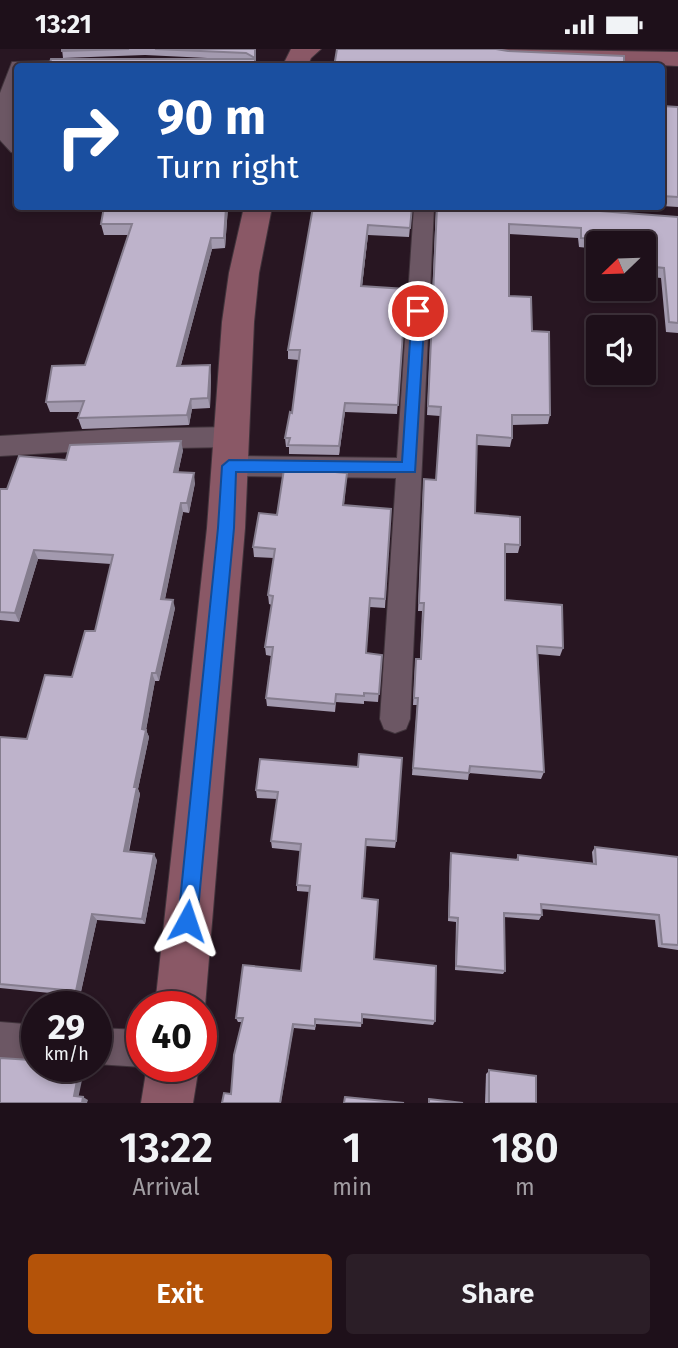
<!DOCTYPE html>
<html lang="en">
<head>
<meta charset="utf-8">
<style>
  body { margin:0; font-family:"Fira Sans",sans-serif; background:#2b1e27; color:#f1f3f6; height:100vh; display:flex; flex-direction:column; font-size:26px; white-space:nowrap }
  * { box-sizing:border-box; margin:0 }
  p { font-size:23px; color:#a19da2 }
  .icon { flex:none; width:38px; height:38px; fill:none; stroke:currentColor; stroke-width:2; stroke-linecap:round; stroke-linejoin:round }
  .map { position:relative; height:1054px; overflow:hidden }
  .side { display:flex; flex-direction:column; background:#1e101a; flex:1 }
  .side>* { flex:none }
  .banner { position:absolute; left:14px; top:14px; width:651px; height:147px; border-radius:7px; box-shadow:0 4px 10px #0003,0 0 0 2px #3c3039; background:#1a4fa0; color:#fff; overflow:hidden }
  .needle { width:46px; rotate:247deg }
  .controls { position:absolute; left:586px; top:182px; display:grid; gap:14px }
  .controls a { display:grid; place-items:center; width:70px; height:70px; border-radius:7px; background:#1e101a; box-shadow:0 4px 10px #0003,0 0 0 2px #3c3039; font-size:35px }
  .speed { position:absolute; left:21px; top:942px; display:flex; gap:14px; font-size:35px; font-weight:700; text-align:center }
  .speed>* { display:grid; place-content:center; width:91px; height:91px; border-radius:50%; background:#1e101a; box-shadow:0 4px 10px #0003,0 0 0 2px #3c3039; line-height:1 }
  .speed small { font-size:18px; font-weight:400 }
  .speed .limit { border:10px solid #d22; background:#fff; color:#111 }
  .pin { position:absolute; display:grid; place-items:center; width:60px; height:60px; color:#fff; margin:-30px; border:4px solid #fff; border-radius:50%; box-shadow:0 2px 7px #0007 }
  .me { position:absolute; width:77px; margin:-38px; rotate:5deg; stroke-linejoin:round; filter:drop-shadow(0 0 5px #0008) }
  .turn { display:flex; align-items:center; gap:24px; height:147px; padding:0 28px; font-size:32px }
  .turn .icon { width:91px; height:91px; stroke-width:2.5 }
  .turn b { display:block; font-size:49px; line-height:60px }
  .eta { display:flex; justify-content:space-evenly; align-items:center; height:119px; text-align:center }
  .eta b { font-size:42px; font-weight:600; line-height:49px }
  .cta { display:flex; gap:14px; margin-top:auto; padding:14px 28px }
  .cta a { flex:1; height:80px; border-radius:7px; background:#b45309; color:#fff; font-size:28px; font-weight:600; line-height:80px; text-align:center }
  .cta a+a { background:#2b1e27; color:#f1f3f6 }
  .status { display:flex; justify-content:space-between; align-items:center; height:49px; padding:0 35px; background:#1e101a; direction:ltr }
  .status svg { height:19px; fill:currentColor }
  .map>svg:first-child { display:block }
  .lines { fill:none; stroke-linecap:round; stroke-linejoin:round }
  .street-casing { stroke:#41343c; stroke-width:2 }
  .secondary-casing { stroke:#41343c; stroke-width:2 }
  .street { fill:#6c5764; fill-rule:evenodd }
  .secondary { fill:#8a5866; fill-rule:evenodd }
  .wall { fill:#a39aaf }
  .shaded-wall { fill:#857d8e }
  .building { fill:#beb3cb; stroke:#857d8e; stroke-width:2 }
  .route { fill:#1a73e8; stroke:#114b97; stroke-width:2 }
</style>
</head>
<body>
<div class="status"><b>13:21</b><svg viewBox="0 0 49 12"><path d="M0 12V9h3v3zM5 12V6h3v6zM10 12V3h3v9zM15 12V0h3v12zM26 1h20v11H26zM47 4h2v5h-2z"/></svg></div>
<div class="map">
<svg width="678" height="1054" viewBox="0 0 678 1054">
  <rect width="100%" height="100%" fill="#281622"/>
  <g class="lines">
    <g class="street-casing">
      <g id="street">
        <polygon points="86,11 92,12 94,18 18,18 18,48 12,65 12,81 18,87 18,105 11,103 0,91 0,44 12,13"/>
        <polygon points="414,158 434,158 410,670 406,680 395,684 384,680 380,670 396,429 229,427 220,424 216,417 220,410 229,407 397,409"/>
        <polygon points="537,158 606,158 609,162 605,167 598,169 547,165 540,163"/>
        <polygon points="231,378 240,381 244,388 240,395 231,398 118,400 0,407 0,387 118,380"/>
        <polygon points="0,973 37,976 37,1012 0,1009"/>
        <polygon points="96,979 142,981 142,1017 146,1017 142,1018 96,1015"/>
      </g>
    </g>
    <g class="secondary-casing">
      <g id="secondary">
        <polygon points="291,0 321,0 311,9 307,18 282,18"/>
        <polygon points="473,0 678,3 678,17 485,7 476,5"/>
        <polygon points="244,158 272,158 259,224 254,273 245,479 205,957 201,966 201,957 155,957 207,479 222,273 229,224"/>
        <polygon points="147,1017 199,1017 193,1054 141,1054"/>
      </g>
    </g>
    <use href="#street" class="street"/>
    <use href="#secondary" class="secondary"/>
  </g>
  <g class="wall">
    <polygon points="62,0 256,0 255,18 228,10 145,6 63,9"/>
    <polygon points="662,57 678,58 678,158 662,157"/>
    <polygon points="104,158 233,158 228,158 225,199 212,200 181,316 211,326 210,359 192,360 189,376 82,380 78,369 81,363 50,363 46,353 85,316 128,186 104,186 101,175"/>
    <polygon points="313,158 412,158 409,188 368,186 362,237 406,240 397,365 345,363 339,406 289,405 289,398 286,398 285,389 292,364 299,311 288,310 288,301"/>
    <polygon points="436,158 548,158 678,168 678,284 666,283 661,229 652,228 650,202 644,202 644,194 598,194 598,200 579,198 578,189 509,185 509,247 532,282 550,366 548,375 512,376 512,389 510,398 477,396 475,464 520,496 518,504 505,504 505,551 563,599 560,607 538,605 544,723 541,730 469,724 468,731 412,726 417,656 413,656 415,617 416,610 420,610 422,562 418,562 423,439 424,430 436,431 440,367 427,366"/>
    <polygon points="183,401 178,424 195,434 189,464 183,463 165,550 175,559 159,632 155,632 146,681 149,688 138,740 140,745 129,803 157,811 145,875 97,871 80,947 0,939 0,688 27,690 72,628 95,582 111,515 38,510 19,573 0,571 0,440 7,440 66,411"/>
    <polygon points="336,423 347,424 344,456 391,460 385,559 370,558 366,605 382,606 378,653 364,652 364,655 336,653 335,663 267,657 266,649 271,607 266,606 265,598 272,556 269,555 268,546 274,509 254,508 253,498 277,466"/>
    <polygon points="260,710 396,792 395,799 366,797 362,849 374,910 435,972 433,976 362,969 361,978 316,975 315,981 294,979 231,1045 242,973 238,973 236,969 301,922 310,843 297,842 297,836 300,802 272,799 271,792 277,750 257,749 256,741"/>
    <polygon points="595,798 678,808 678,901 658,898 655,871 542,860 542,866 539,871 504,868 505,922 503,925 455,921 456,873 448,872 450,809 451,804 516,811 518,806 593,814 592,803"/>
    <polygon points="489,1022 536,1054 485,1054 486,1025"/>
  </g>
  <g class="shaded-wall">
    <polygon points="226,158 228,158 225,199 224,189"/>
    <polygon points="368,176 368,186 361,246 361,237"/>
    <polygon points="211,189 212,200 178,327 177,317"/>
    <polygon points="210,316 211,326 210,359 208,349"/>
    <polygon points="191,350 192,360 189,376 187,366"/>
    <polygon points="345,354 345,363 339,406 339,397"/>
    <polygon points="181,392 183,401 176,433 174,423"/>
    <polygon points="194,424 195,434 189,464 187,454"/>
    <polygon points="181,454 183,463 163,559 161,550"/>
    <polygon points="34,501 38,510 19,573 15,564"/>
    <polygon points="173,551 175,559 159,632 156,624"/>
    <polygon points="152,624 155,632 146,681 149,688 138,740 140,745 127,809 124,802 142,680"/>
    <polygon points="154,805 157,811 145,875 142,870"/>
    <polygon points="92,865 97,871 80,947 76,942"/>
    <polygon points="293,975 294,979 281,1054 280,1054"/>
    <polygon points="80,1017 85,1017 78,1050 74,1047"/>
    <polygon points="83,1048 88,1051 87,1054 82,1054"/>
  </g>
  <g class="building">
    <polygon points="62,0 129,0 62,2"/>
    <polygon points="155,0 255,0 255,9 246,4"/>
    <polygon points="337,0 496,0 508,2 624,7 624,18 334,18"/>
    <polygon points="51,10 255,10 255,18 49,18"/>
    <polygon points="662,57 678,58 678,148 662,147"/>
    <polygon points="104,158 226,158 224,189 211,189 177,317 210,316 208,349 191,350 187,366 78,369 84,352 46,353 52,317 85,316 132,175 101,175"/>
    <polygon points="313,158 412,158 410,179 368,176 361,237 406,240 398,356 345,354 339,397 288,396 290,389 285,389 290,363 292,364 300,301 288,301"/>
    <polygon points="437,158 548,158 678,168 678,274 669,273 664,219 655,218 653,193 581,189 581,179 509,175 509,247 531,248 532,282 549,283 550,366 512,366 512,389 477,386 475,464 520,468 520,496 505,495 505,551 562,556 563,599 537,597 544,723 470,717 469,724 413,719 418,649 414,649 416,610 421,610 424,554 419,554 424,430 436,431 441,358 428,357"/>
    <polygon points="181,392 174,423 194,424 187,454 181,454 161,550 173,551 156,624 152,624 142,680 146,681 134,738 137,738 124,802 154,805 142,870 92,865 76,942 0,935 0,688 27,690 45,626 72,628 85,582 95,582 113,506 34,501 15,564 0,563 0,440 7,440 19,407 66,411 70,396"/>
    <polygon points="284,420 336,421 336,423 347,424 343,456 391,460 385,550 370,549 366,604 382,606 379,645 364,644 364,647 336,645 335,655 266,649 273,598 265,598 273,547 268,546 275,500 253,498 259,464 277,466"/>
    <polygon points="359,705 402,709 396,792 366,790 362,849 378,851 374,910 436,917 435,972 362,965 362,974 315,970 315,977 293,975 280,1054 222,1054 224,1044 231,1045 234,1006 243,969 236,969 243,916 301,922 310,837 297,836 301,795 271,792 278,743 256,741 260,710 358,718"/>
    <polygon points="595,798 678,808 678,896 662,895 659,866 541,855 542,866 504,864 505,922 456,917 458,869 449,868 451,804 518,811 518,806 596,815"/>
    <polygon points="35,993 37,993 37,1017 80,1017 74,1047 83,1048 82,1054 0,1054 0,1009 31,1011 34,1009"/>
    <polygon points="489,1021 536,1027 536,1054 489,1054"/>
    <polygon points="345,1048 404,1054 344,1054"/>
    <polygon points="429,1050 463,1054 429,1054"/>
  </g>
  <polygon class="route" points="418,258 425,262 415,423 236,423 234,479 197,872 194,879 187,882 180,879 178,872 218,479 222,417 229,411 402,413 412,262"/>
</svg>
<div class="controls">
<a><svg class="needle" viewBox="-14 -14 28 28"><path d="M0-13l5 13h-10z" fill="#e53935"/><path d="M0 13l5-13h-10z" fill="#a19da2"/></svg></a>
<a><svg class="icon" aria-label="sound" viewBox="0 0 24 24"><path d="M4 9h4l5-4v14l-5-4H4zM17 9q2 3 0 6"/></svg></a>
</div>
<div class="speed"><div>29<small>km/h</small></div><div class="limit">40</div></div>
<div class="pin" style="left:418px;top:262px;background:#d93025"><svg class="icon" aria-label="arrive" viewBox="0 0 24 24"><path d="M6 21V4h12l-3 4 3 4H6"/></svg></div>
<svg class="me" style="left:187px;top:872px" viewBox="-20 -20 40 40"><path d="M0-17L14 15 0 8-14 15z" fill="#1a73e8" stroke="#fff" stroke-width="4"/></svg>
<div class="banner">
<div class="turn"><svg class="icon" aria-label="right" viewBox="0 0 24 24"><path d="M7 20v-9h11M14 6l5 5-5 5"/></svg><div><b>90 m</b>Turn right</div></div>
</div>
</div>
<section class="side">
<div class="eta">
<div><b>13:22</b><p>Arrival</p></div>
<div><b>1</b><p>min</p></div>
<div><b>180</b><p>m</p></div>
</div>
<div class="cta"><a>Exit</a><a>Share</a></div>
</section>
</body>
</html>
